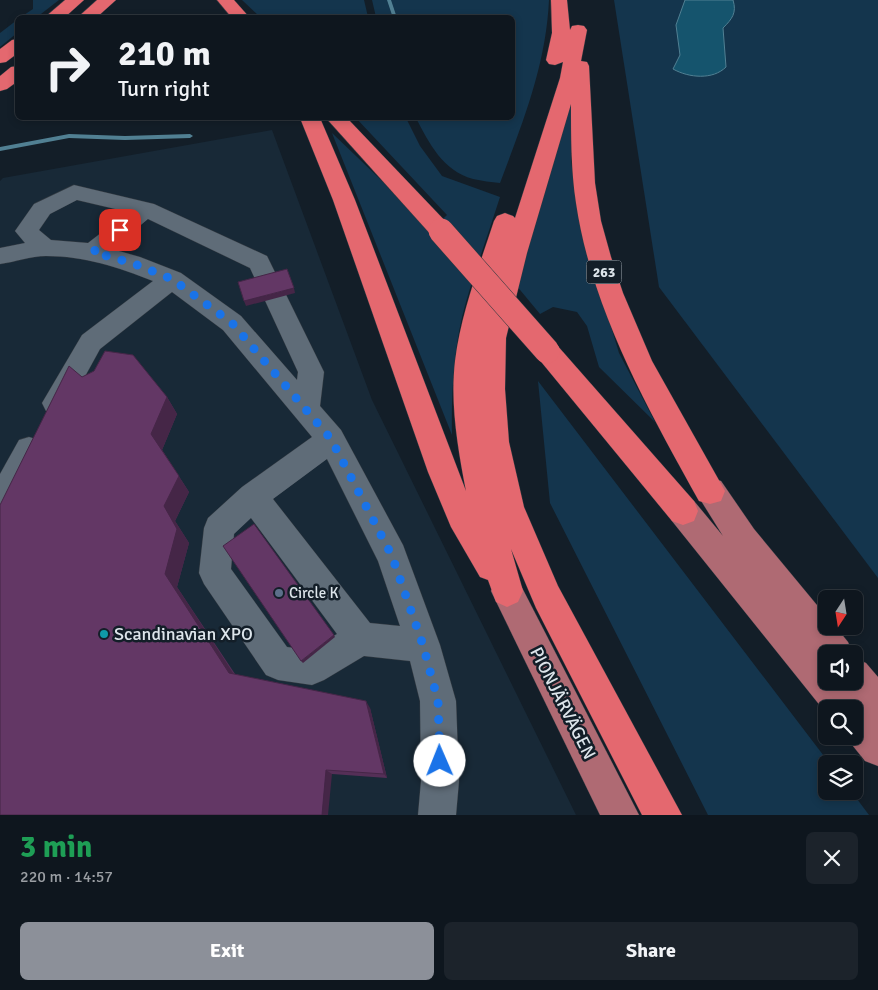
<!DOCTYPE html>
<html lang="en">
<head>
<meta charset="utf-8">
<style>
  body { margin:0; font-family:Signika,sans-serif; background:#1c232b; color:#f1f3f6; height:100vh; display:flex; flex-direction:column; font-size:19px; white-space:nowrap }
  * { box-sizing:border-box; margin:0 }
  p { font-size:16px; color:#9b9fa4 }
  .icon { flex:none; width:28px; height:28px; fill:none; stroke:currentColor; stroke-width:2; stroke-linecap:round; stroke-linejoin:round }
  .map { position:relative; height:815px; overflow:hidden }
  .side { display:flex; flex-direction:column; background:#0e161e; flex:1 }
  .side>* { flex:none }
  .hud { position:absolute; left:15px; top:15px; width:500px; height:105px; border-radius:8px; box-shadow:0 2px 8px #0003,0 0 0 1px #2e353c; background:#0e161e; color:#f1f3f6; overflow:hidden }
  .needle { width:32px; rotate:192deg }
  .tools { position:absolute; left:818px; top:590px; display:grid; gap:10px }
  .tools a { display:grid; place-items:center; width:45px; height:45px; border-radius:8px; background:#0e161e; box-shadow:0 2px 8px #0003,0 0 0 1px #2e353c; font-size:25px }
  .pin { position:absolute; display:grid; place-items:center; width:42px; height:42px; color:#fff; margin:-21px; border-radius:10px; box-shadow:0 2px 8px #0006 }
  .me { position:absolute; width:55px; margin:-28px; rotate:359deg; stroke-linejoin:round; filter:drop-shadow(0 0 4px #0008) }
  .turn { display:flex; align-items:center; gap:18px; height:105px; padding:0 20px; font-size:22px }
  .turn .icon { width:65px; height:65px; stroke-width:2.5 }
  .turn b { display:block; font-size:35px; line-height:42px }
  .round { display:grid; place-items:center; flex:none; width:52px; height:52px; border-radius:8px; background:#1c232b }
  .overview { display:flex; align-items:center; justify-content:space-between; height:85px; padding:0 20px }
  h1 { font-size:30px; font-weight:700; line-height:38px; color:#1e9e55 }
  .button { display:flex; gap:10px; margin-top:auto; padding:10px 20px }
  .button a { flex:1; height:58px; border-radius:8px; background:#8c9099; color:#fff; font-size:20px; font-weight:700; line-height:58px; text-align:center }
  .button a+a { background:#1c232b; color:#f1f3f6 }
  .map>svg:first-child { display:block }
  .built { fill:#182937 }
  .green { fill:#14354d }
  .water { fill:#15546d; stroke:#518093 }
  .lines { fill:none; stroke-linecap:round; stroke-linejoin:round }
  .stream { fill:#518093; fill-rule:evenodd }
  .minor-casing { stroke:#323940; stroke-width:1 }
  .major-casing { stroke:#323940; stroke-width:1 }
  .highway-casing { stroke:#323940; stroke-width:1 }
  .minor { fill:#5f6c78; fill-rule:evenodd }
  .major { fill:#af6a73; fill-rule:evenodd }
  .highway { fill:#e4686f; fill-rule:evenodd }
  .highway-bridge-casing { stroke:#323940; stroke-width:26; stroke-linecap:butt }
  .highway-bridge { stroke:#e4686f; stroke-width:25 }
  .wall { fill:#552f57 }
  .shaded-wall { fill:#452647 }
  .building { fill:#633765; stroke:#452647 }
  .route { stroke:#1a73e8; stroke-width:9; stroke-dasharray:0 16.2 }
  .service-dot { fill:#5c6f8a; stroke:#131e28; stroke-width:2 }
  .culture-dot { fill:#0f9aa8; stroke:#131e28; stroke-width:2 }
  .labels { text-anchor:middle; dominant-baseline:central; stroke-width:5; stroke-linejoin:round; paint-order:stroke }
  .shield { fill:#131e28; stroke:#a0a9b0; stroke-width:1 }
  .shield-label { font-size:14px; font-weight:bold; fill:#dde5eb }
  .poi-label { font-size:15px; fill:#dde5eb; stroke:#131e28; text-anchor:start }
  .near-poi-label { font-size:18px; fill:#dde5eb; stroke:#131e28; text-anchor:start }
  .near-street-label { font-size:18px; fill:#dde5eb; stroke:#131e28 }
</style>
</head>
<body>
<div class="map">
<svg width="878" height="815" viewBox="0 0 878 815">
  <rect width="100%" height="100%" fill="#131e28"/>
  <polygon class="built" points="272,130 372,400 576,815 0,815 0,181 3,178"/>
  <g class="green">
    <polygon points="33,0 59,0 37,17 21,17 33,9"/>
    <polygon points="242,0 364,0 368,17 260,17"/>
    <path d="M372,0H549C546,65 523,122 500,183C491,182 482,181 473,179C443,171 429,143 416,118H512V18L376,17Z"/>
    <polygon points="614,0 878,0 878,578 659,287"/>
    <polygon points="17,20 17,33 0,47 0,33"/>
    <polygon points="571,103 571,161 580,224 619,353 655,422 599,367 587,326 577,312 553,307 540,314 516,285"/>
    <path d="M356,118H406L420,146L442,176L500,197C489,232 476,267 466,302C454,342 451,394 452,435L332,133L380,179L429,232L447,215Z"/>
    <polygon points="538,381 830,764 826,764 826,791 851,791 869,815 708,815 550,503"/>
  </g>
  <path class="water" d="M685,0H733C737,13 732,19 723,28L726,67C713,80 689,78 673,69L680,55L676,25Z"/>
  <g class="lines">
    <g class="stream">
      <polygon points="387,0 391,0 397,18 393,18"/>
      <polygon points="69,134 125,136 190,134 193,136 190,138 125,140 69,138 0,151 0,147"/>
    </g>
    <g class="minor-casing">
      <g id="minor">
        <path d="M74,185L154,204L267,256L324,372L320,406L341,430L403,545L440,645L456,701L459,781L456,815H418L421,781L420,701L410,661L364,656L324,680L312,685L278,680L266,675L204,584L199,573L204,528L208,518L242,487L312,437L223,330L172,292L100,349L66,411L56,414L46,411L42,403L82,335L153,281C118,267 84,256 46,256C31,256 15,262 0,264V248L25,243L15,231L34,204ZM77,200L128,212L88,243L51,240L39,230L50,214ZM148,219L250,268L298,372L297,380L241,316L181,273L140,257L112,249ZM327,459L378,561L400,626L370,623L273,499ZM251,518L337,634L309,650L287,647L231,569L234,534Z"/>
        <polygon points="29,437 39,440 43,449 11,513 0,517 0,474 19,440"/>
      </g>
    </g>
    <g class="major-casing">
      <g id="major">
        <polygon points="710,478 721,481 754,529 826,616 826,626 835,626 848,642 853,654 826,654 826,681 854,681 854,658 866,663 878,677 878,766 865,761 845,736 854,736 854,709 826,709 826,713 672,521 668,511 672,501 683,497 694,501 723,536 695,491 699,481"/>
        <polygon points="507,575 518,580 639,815 600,815 491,591 496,580"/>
      </g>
    </g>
    <g class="highway-casing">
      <g id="highway">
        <polygon points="65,0 84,0 64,18 44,18"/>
        <polygon points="97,0 116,0 96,18 77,18"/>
        <polygon points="217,0 234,0 250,18 232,18"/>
        <path d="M551,0H567L570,30L572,26L578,25L584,26L587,30L581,61L587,62L589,66L595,183L601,221L611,257L623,293L652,361L725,491L721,501L710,504L699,501C647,407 592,310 576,203C571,170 571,137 571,104L527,253L506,338L505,389L509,442L524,507L558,586L682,815H642L536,608L511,549L523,591L518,602L507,607L496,602L488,580L480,577L451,527L428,472L333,200L300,118H320L355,200L466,491C458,449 450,405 455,361C461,313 479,267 494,221L497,216L505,213L513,216L515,218L560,78L563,62L555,65L549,64L546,60L552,33Z"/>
        <polygon points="18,39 18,53 6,62 0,63 0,49 12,40"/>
        <polygon points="18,66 18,81 7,89 0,91 0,76 11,67"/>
        <polygon points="326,118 347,118 449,225 452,231 449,237 441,239 433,237"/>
        <polygon points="547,341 556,344 694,501 698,511 694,521 683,525 672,521 538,358 534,351 538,344"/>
      </g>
    </g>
    <use href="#minor" class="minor"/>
    <use href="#major" class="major"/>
    <use href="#highway" class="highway"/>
    <g class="highway-bridge-casing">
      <polyline id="highway-bridge" points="441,231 547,351"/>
    </g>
    <use href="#highway-bridge" class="highway-bridge"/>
  </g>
  <polygon class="wall" points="82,377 167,397 177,414 162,450 189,492 175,521 189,543 177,587 235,674 370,708 387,778 332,774 0,815"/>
  <g class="shaded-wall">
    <polygon points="294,288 295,293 246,306 244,301"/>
    <polygon points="167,397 177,414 162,450 189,492 175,521 189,543 177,587 239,682 229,673 165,574 151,434"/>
    <polygon points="334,635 335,637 303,663 301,661"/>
    <polygon points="366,701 370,708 387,778 384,774"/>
    <polygon points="326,770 332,774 328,815 322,815"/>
  </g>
  <g class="building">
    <polygon points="287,269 294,288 244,301 238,282"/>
    <polygon points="105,351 133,355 167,397 151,434 179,476 164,506 177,529 165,574 229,673 366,701 384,774 326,770 322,815 0,815 0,505 69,366 82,377 94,371"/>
    <polygon points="254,524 334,635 301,661 223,546"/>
  </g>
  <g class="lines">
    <polyline class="route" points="120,230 93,252 132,263 172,279 232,323 331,439 392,556 423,645 438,701 440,761"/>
  </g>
  <circle class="service-dot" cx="279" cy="593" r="5"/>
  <circle class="culture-dot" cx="104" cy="634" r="5"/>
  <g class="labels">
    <rect class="shield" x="586.5" y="260.5" width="35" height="23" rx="4"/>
    <g class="shield-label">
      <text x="604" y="272">263</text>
    </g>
    <g class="poi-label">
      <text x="289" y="593">Circle K</text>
    </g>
    <g class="near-poi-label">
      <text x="114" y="634">Scandinavian XPO</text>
    </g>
    <g class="near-street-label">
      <text transform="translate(563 703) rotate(63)">PIONJÄRVÄGEN</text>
    </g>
  </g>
</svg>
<div class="tools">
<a><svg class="needle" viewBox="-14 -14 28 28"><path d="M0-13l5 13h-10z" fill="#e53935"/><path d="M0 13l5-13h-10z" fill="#9b9fa4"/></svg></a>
<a><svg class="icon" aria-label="sound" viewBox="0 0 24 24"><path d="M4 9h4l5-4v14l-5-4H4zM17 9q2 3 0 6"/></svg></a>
<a><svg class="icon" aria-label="search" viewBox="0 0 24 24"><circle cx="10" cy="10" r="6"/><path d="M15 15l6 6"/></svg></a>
<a><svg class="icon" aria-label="layers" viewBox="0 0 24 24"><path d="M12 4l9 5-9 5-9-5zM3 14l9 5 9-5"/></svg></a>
</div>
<div class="pin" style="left:120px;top:230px;background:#d93025"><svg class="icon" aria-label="arrive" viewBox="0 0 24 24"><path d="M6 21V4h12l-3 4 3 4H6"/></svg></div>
<svg class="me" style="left:440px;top:761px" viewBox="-20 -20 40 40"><circle r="19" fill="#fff"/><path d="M0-13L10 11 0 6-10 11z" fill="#1a73e8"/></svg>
<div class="hud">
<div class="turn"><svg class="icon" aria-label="right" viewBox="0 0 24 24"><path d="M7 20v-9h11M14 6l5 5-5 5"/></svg><div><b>210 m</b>Turn right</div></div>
</div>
</div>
<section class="side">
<div class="overview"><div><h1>3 min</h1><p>220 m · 14:57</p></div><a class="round"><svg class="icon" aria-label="close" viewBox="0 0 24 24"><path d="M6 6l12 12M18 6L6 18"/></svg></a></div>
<div class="button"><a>Exit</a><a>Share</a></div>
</section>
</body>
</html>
